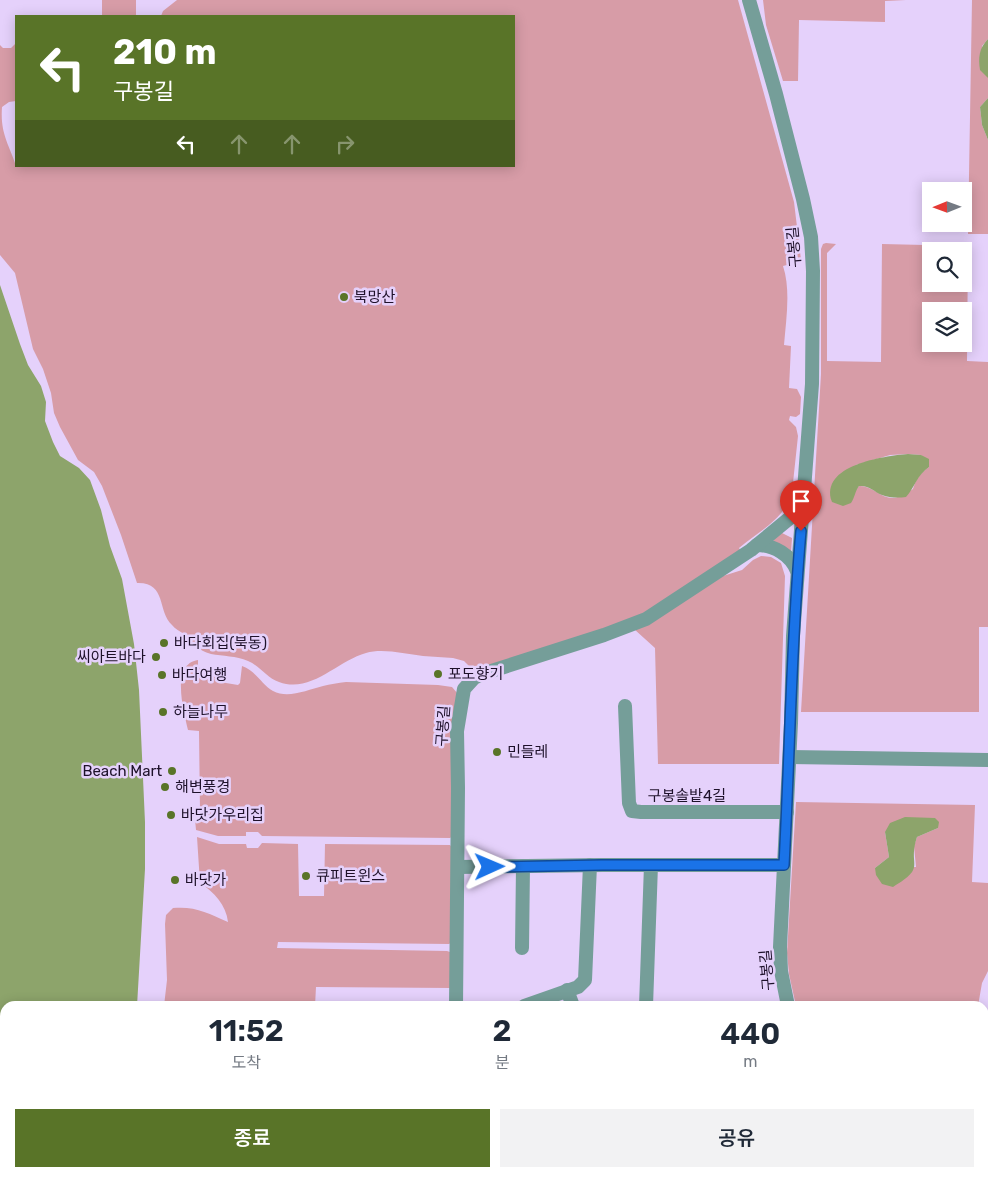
<!DOCTYPE html>
<html lang="ko">
<head>
<meta charset="utf-8">
<style>
  body { margin:0; font-family:Rubik,"Noto Sans KR",sans-serif; background:#f2f2f3; color:#1f2937; height:100vh; display:flex; flex-direction:column; font-size:19px; white-space:nowrap }
  * { box-sizing:border-box; margin:0 }
  p { font-size:16px; color:#747a83 }
  .icon { flex:none; width:28px; height:28px; fill:none; stroke:currentColor; stroke-width:2; stroke-linecap:round; stroke-linejoin:round }
  .map { position:relative; flex:1; overflow:hidden }
  .panel { position:absolute; left:0px; top:1001px; width:989px; height:176px; display:flex; flex-direction:column; background:#fff; border-radius:15px 15px 0 0; box-shadow:0 2px 12px #0003 }
  .panel>* { flex:none }
  .banner { position:absolute; left:15px; top:15px; width:500px; height:152px; border-radius:0px; box-shadow:0 2px 12px #0003; background:#597428; color:#fff; overflow:hidden }
  .needle { width:32px; rotate:269deg }
  .tools { position:absolute; left:922px; top:182px; display:grid; gap:10px }
  .tools a { display:grid; place-items:center; width:50px; height:50px; border-radius:0px; background:#fff; box-shadow:0 2px 12px #0003; font-size:25px }
  .pin { position:absolute; display:grid; place-items:center; width:42px; height:42px; color:#fff; margin:-51px -21px; border-radius:50% 50% 50% 0; rotate:-45deg; box-shadow:0 0 5px #0007 }
  .pin .icon { rotate:45deg }
  .me { position:absolute; width:55px; margin:-28px; rotate:89deg; stroke-linejoin:round; filter:drop-shadow(0 0 4px #0008) }
  .turn { display:flex; align-items:center; gap:18px; height:105px; padding:0 15px; font-size:22px }
  .turn .icon { width:65px; height:65px; stroke-width:2.5 }
  .turn b { display:block; font-size:35px; line-height:42px }
  .lanes { display:flex; align-items:center; height:48px; padding:0 15px; background:#0003; justify-content:center; gap:25px; direction:ltr }
  .lanes .off { opacity:.35 }
  .eta { display:flex; justify-content:space-evenly; align-items:center; height:85px; text-align:center }
  .eta b { font-size:30px; font-weight:600; line-height:35px }
  .cta { display:flex; gap:10px; margin-top:auto; padding:10px 15px }
  .cta a { flex:1; height:58px; border-radius:0px; background:#597428; color:#fff; font-size:20px; font-weight:600; line-height:58px; text-align:center }
  .cta a+a { background:#f2f2f3; color:#1f2937 }
  .map>svg:first-child { display:block }
  .green { fill:#d79ca7; fill-rule:evenodd }
  .water { fill:#8da46b }
  .lines { fill:none; stroke-linecap:round; stroke-linejoin:round }
  .minor { stroke:#759e99; stroke-width:14 }
  .route-casing { stroke:#114b97; stroke-width:12 }
  .route { stroke:#1a73e8; stroke-width:9 }
  .poi-dot { fill:#597428; stroke:#e5d1fb; stroke-width:2 }
  .labels { text-anchor:middle; dominant-baseline:central; stroke-width:5; stroke-linejoin:round; paint-order:stroke }
  .street-label { font-size:15px; fill:#1e112a; stroke:#e5d1fb }
  .poi-label { font-size:15px; fill:#1e112a; stroke:#e5d1fb; text-anchor:start }
</style>
</head>
<body>
<div class="map">
<svg width="988" height="1177" viewBox="0 0 988 1177">
  <rect width="100%" height="100%" fill="#e5d1fb"/>
  <g class="green">
    <rect x="102" y="0" width="34" height="16"/>
    <path d="M177,0H738L794,202L801,260L799,262L783,266C791,290 786,320 784,345L791,346L789,388L797,389L801,397L800,414L796,417L790,416L789,420L796,427L798,436L792,492C786,518 758,532 739,548L741,551L630,622L474,671L464,661L453,658C443,657 433,657 423,656C405,654 383,648 366,653C337,661 311,694 279,682C267,678 260,666 248,661C236,656 223,656 211,654C198,651 193,642 184,634C180,631 175,629 172,625C157,611 167,582 137,583L121,535L102,486L94,472L78,460L60,427L54,413L51,393L43,369L33,349L15,273L0,255V45L3,48H11L16,43V101L9,102L2,107C0,134 9,144 16,166H514V16H161L163,11Z"/>
    <polygon points="763,0 906,0 885,1 885,22 799,20 798,81 783,81 766,25"/>
    <polygon points="972,0 988,0 988,39 982,46 988,78 988,98 980,107 982,125 988,140 988,234 968,234"/>
    <path d="M826,243L836,244L827,253V361L881,362L882,244L968,246L967,361L988,362V627H979V712H801L821,374V249L823,244ZM931,251H964V284H931ZM931,311H964V344H931ZM908,454L921,455L929,467C920,473 916,479 913,489C908,492 900,497 894,498C881,499 872,485 859,486L855,491L856,465L890,455Z"/>
    <polygon points="782,533 792,538 791,552 771,544 777,535"/>
    <polygon points="761,556 771,557 781,563 785,576 779,764 658,764 655,648 634,629 723,576 742,570 753,560"/>
    <path d="M198,660V667L226,683L238,685L240,683L242,666C256,671 261,684 273,691C288,699 307,690 323,686C330,684 338,683 346,682L438,685L452,687L458,694L454,835L450,838L262,836L258,832H246V836H218L196,830L195,819L200,811L199,731L188,730C184,712 170,664 198,660Z"/>
    <path d="M796,802L975,805L972,882L988,883V971L982,983L978,1006H796L789,974L787,953ZM938,828L917,837L914,846L916,867L875,868L889,857L885,832Z"/>
    <path d="M197,837L219,844H246L247,848H258L262,843L298,844L299,896H324L325,844L450,845L454,850L452,942L449,944L278,942L277,948L447,951L450,952L452,988L316,987L315,1006H164L167,980L165,924L166,915L173,908C195,906 208,913 228,922C226,905 214,892 200,883Z"/>
    <polygon points="984,1024 988,1024 988,1177 621,1177 643,1172 984,1172"/>
    <polygon points="306,1172 308,1174 310,1173 324,1173 328,1177 268,1177 262,1173"/>
    <polygon points="417,1172 465,1172 465,1177 406,1177"/>
    <polygon points="139,1173 182,1173 180,1177 135,1177"/>
  </g>
  <g class="water">
    <path d="M988,39V78L980,70C978,58 979,48 988,39Z"/>
    <polygon points="988,98 988,140 982,125 980,107"/>
    <polygon points="0,285 20,344 28,365 41,386 46,402 45,421 53,442 60,456 79,468 90,480 101,510 110,546 122,579 134,644 139,690 145,822 145,869 137,1006 5,1006 5,1172 88,1173 84,1177 0,1177"/>
    <path d="M908,454L921,455L929,459V467C917,475 915,487 906,497C898,498 890,498 882,495C873,491 869,485 859,486C855,491 855,497 851,503L843,506L832,502C819,465 884,456 908,454Z"/>
    <path d="M905,817L935,818L939,822L938,828L917,837C907,867 928,866 893,887L882,884L876,875L875,868L889,857L885,832L890,823Z"/>
    <polygon points="182,1173 217,1173 222,1177 180,1177"/>
  </g>
  <g class="lines">
    <g class="minor">
      <polyline points="749,0 776,94 803,199 811,237 813,271 812,384 793,636 791,723 780,947 781,971 788,1006"/>
      <path d="M757,545C774,545 791,555 797,571"/>
      <polyline points="625,706 629,803 632,811 641,812 787,812"/>
      <polyline points="790,757 988,760"/>
      <polyline points="458,867 602,865 784,865"/>
      <polyline points="522,948 523,866"/>
      <polyline points="567,990 573,1006"/>
      <polyline points="456,1006 458,788 457,731 464,689 474,678 482,674 604,635 646,619 751,550 791,517 803,499"/>
      <polyline points="524,1006 578,987 585,980 590,865"/>
      <polyline points="646,1006 651,865"/>
      <polyline points="332,1172 337,1177"/>
      <polyline points="544,1177 595,1172"/>
    </g>
  </g>
  <g class="lines">
    <g class="route-casing">
      <path id="route" d="M490,867L602,865H784C790,754 791,642 801,531"/>
    </g>
    <use href="#route" class="route"/>
  </g>
  <g class="poi-dot">
    <circle cx="344" cy="297" r="5"/>
    <circle cx="164" cy="643" r="5"/>
    <circle cx="156" cy="657" r="5"/>
    <circle cx="438" cy="674" r="5"/>
    <circle cx="162" cy="675" r="5"/>
    <circle cx="163" cy="712" r="5"/>
    <circle cx="497" cy="752" r="5"/>
    <circle cx="172" cy="771" r="5"/>
    <circle cx="165" cy="787" r="5"/>
    <circle cx="171" cy="815" r="5"/>
    <circle cx="306" cy="876" r="5"/>
    <circle cx="175" cy="880" r="5"/>
  </g>
  <g class="labels">
    <g class="street-label">
      <text transform="translate(794 247) rotate(-95)">구봉길</text>
      <text transform="translate(443 726) rotate(-86)">구봉길</text>
      <text x="687" y="796">구봉솔밭4길</text>
      <text transform="translate(767 970) rotate(-95)">구봉길</text>
    </g>
    <g class="poi-label">
      <text x="354" y="297">북망산</text>
      <text x="174" y="643">바다회집(북동)</text>
      <text x="146" y="657" text-anchor="end">씨아트바다</text>
      <text x="448" y="674">포도향기</text>
      <text x="172" y="675">바다여행</text>
      <text x="173" y="712">하늘나무</text>
      <text x="507" y="752">민들레</text>
      <text x="162" y="771" text-anchor="end">Beach Mart</text>
      <text x="175" y="787">해변풍경</text>
      <text x="181" y="815">바닷가우리집</text>
      <text x="316" y="876">큐피트윈스</text>
      <text x="185" y="880">바닷가</text>
    </g>
  </g>
</svg>
<div class="tools">
<a><svg class="needle" viewBox="-14 -14 28 28"><path d="M0-13l5 13h-10z" fill="#e53935"/><path d="M0 13l5-13h-10z" fill="#747a83"/></svg></a>
<a><svg class="icon" aria-label="search" viewBox="0 0 24 24"><circle cx="10" cy="10" r="6"/><path d="M15 15l6 6"/></svg></a>
<a><svg class="icon" aria-label="layers" viewBox="0 0 24 24"><path d="M12 4l9 5-9 5-9-5zM3 14l9 5 9-5"/></svg></a>
</div>
<div class="pin" style="left:801px;top:531px;background:#d93025"><svg class="icon" aria-label="arrive" viewBox="0 0 24 24"><path d="M6 21V4h12l-3 4 3 4H6"/></svg></div>
<svg class="me" style="left:490px;top:867px" viewBox="-20 -20 40 40"><path d="M0-17L14 15 0 8-14 15z" fill="#1a73e8" stroke="#fff" stroke-width="4"/></svg>
<div class="banner">
<div class="turn"><svg class="icon" aria-label="left" viewBox="0 0 24 24"><path d="M17 20v-9H6M10 6l-5 5 5 5"/></svg><div><b>210 m</b>구봉길</div></div>
<div class="lanes"><svg class="icon" aria-label="left" viewBox="0 0 24 24"><path d="M17 20v-9H6M10 6l-5 5 5 5"/></svg><svg class="icon off" aria-label="ahead" viewBox="0 0 24 24"><path d="M12 20V5M6 11l6-6 6 6"/></svg><svg class="icon off" aria-label="ahead" viewBox="0 0 24 24"><path d="M12 20V5M6 11l6-6 6 6"/></svg><svg class="icon off" aria-label="right" viewBox="0 0 24 24"><path d="M7 20v-9h11M14 6l5 5-5 5"/></svg></div>
</div>
<section class="panel">
<div class="eta">
<div><b>11:52</b><p>도착</p></div>
<div><b>2</b><p>분</p></div>
<div><b>440</b><p>m</p></div>
</div>
<div class="cta"><a>종료</a><a>공유</a></div>
</section>
</div>
</body>
</html>
